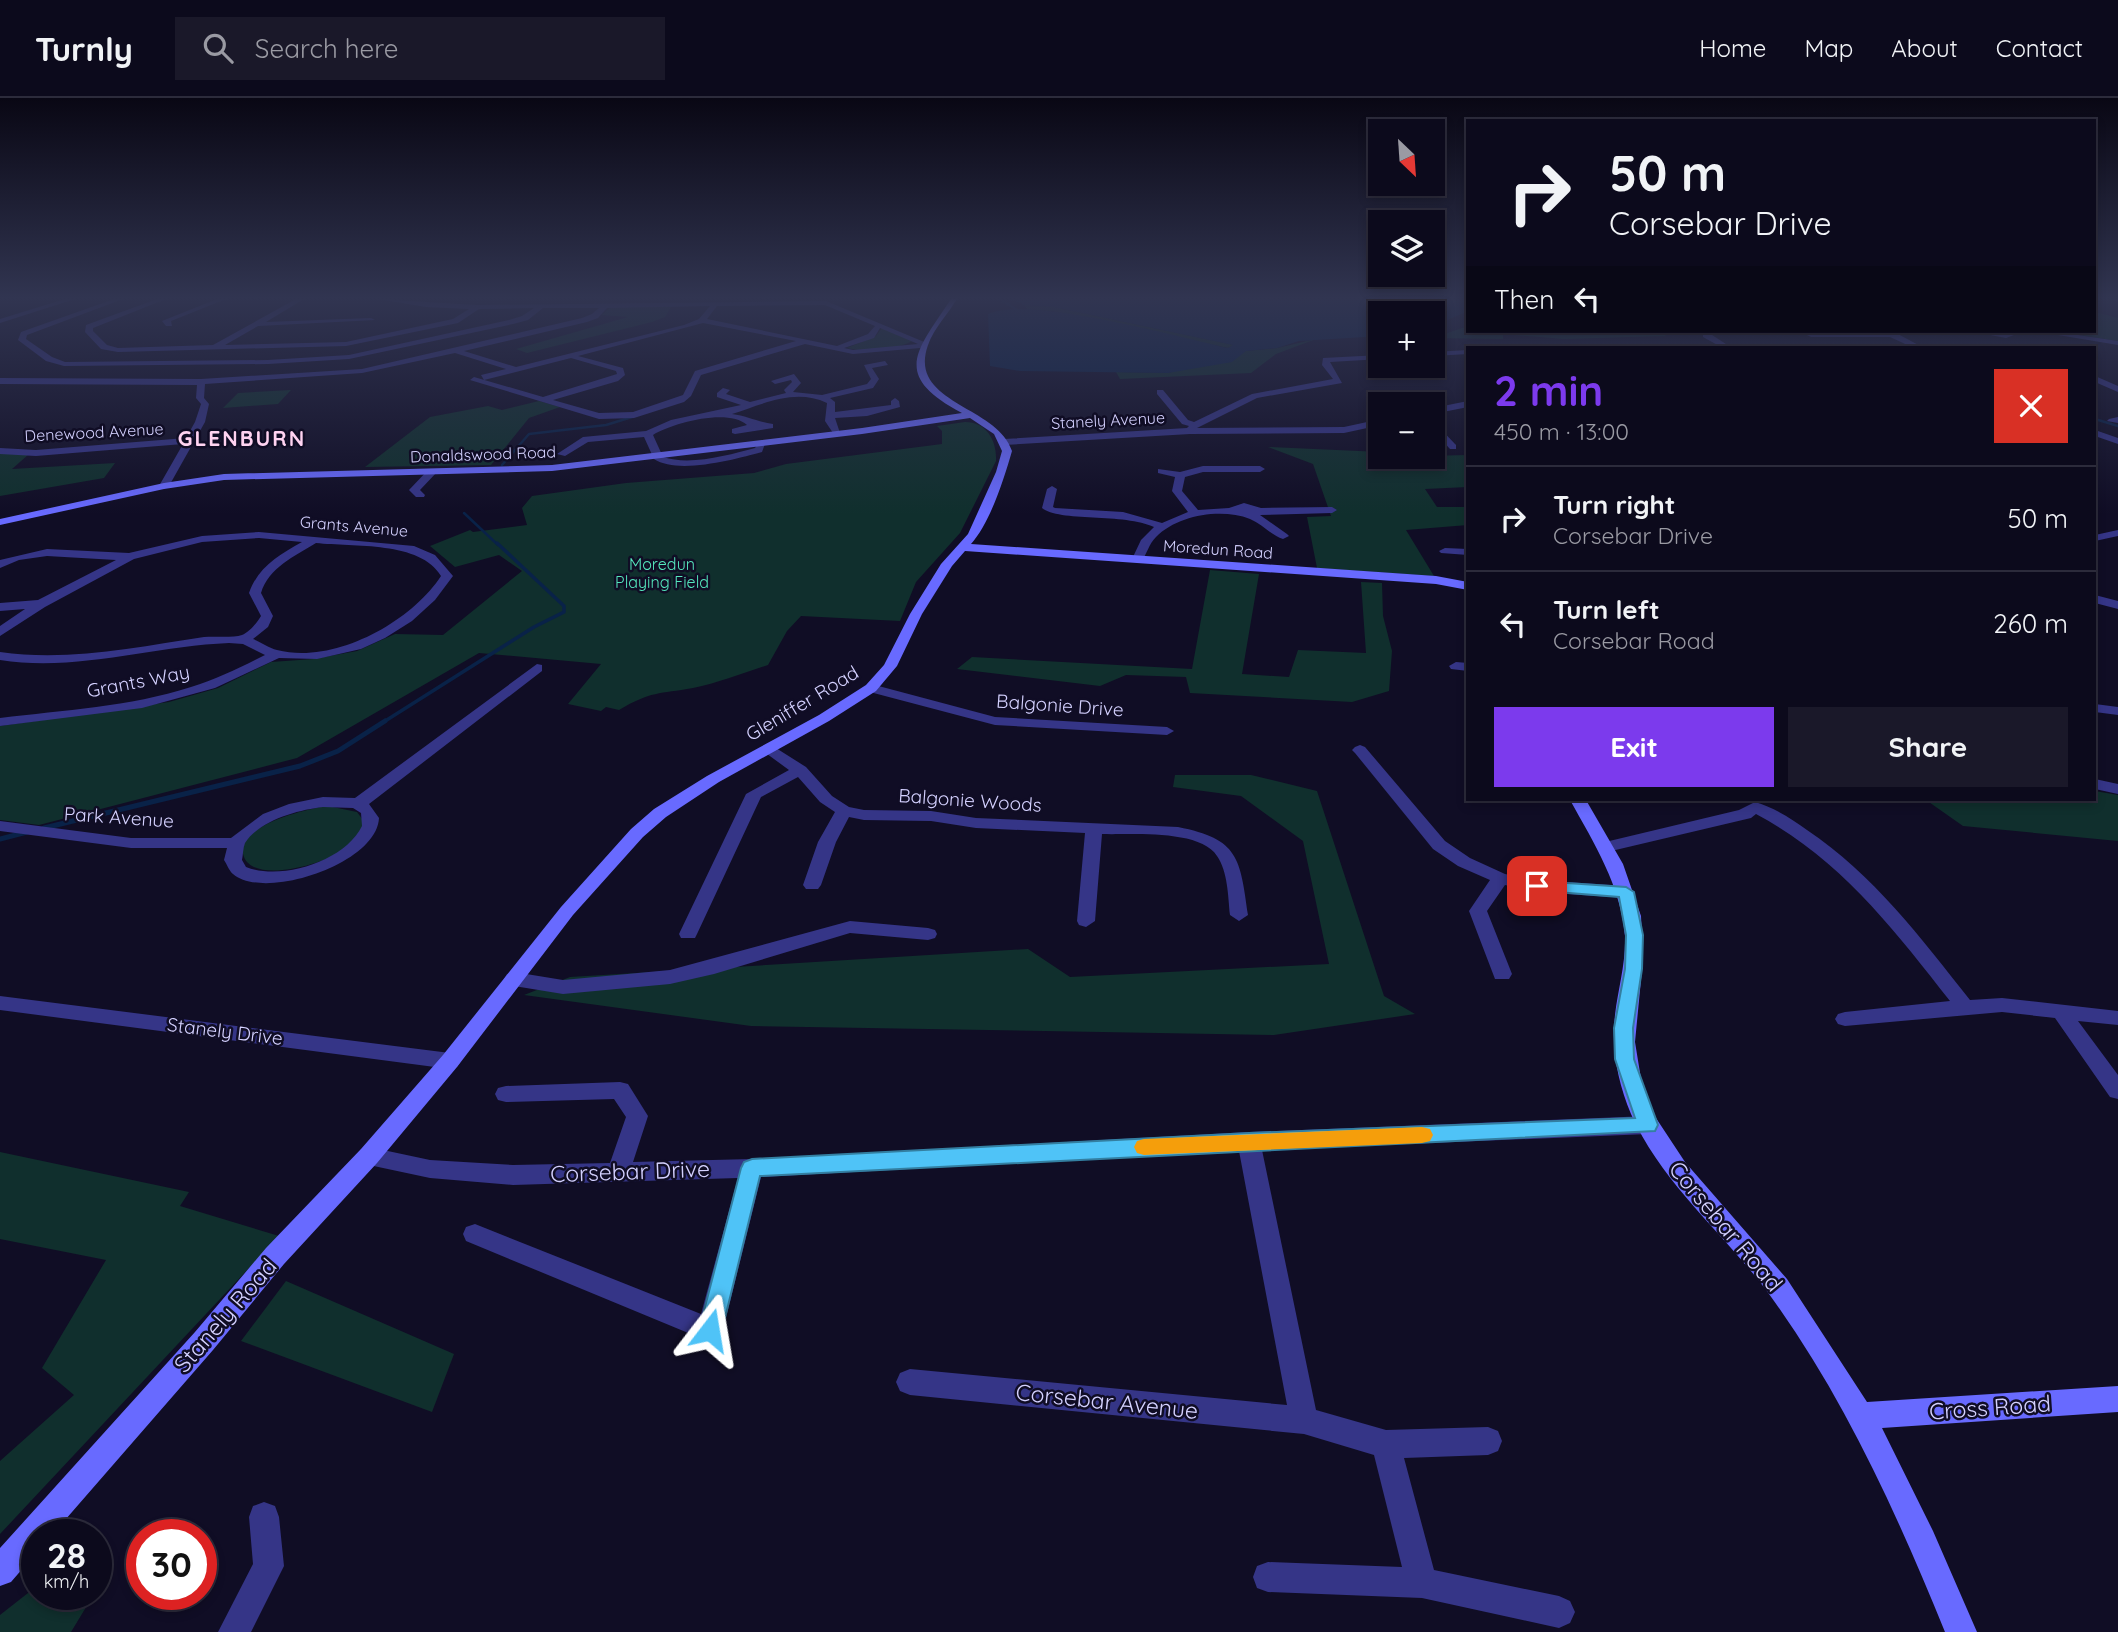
<!DOCTYPE html>
<html lang="en">
<head>
<meta charset="utf-8">
<style>
  body { margin:0; font-family:Quicksand,sans-serif; background:#1a1829; color:#f1f3f6; height:100vh; display:flex; flex-direction:column; font-size:26px; white-space:nowrap }
  * { box-sizing:border-box; margin:0 }
  p { font-size:23px; color:#9a9aa3 }
  .icon { flex:none; width:38px; height:38px; fill:none; stroke:currentColor; stroke-width:2; stroke-linecap:round; stroke-linejoin:round }
  .map { position:relative; flex:1; overflow:hidden }
  .drawer { position:absolute; left:1466px; top:248px; width:630px; height:455px; display:flex; flex-direction:column; background:#0c0a1c; border-radius:0px; box-shadow:0 4px 10px #0003,0 0 0 2px #2c2b3b }
  .drawer>* { flex:none }
  .hud { position:absolute; left:1466px; top:21px; width:630px; height:214px; border-radius:0px; box-shadow:0 4px 10px #0003,0 0 0 2px #2c2b3b; background:#0c0a1c; color:#f1f3f6; overflow:hidden }
  .needle { width:46px; rotate:155deg }
  .tools { position:absolute; left:1368px; top:21px; display:grid; gap:14px }
  .tools a { display:grid; place-items:center; width:77px; height:77px; border-radius:0px; background:#0c0a1c; box-shadow:0 4px 10px #0003,0 0 0 2px #2c2b3b; font-size:35px }
  .speed { position:absolute; left:21px; top:1421px; display:flex; gap:14px; font-size:35px; font-weight:700; text-align:center }
  .speed>* { display:grid; place-content:center; width:91px; height:91px; border-radius:50%; background:#0c0a1c; box-shadow:0 4px 10px #0003,0 0 0 2px #2c2b3b; line-height:1 }
  .speed small { font-size:18px; font-weight:400 }
  .speed .limit { border:10px solid #d22; background:#fff; color:#111 }
  .pin { position:absolute; display:grid; place-items:center; width:60px; height:60px; color:#fff; margin:-30px; border-radius:14px; box-shadow:0 4px 10px #0006 }
  .me { position:absolute; width:77px; margin:-38px; rotate:14deg; stroke-linejoin:round; filter:drop-shadow(0 0 5px #0008) }
  .turn { display:flex; align-items:center; gap:24px; height:147px; padding:0 28px; font-size:32px }
  .turn .icon { width:91px; height:91px; stroke-width:2.5 }
  .turn b { display:block; font-size:49px; line-height:60px }
  .then { display:flex; align-items:center; height:66px; padding:0 28px; background:#0003; gap:14px; font-size:26px }
  .round { display:grid; place-items:center; flex:none; width:74px; height:74px; border-radius:0px; background:#1a1829 }
  .summary { display:flex; align-items:center; justify-content:space-between; height:119px; padding:0 28px }
  h1 { font-size:42px; font-weight:700; line-height:52px; color:#7c3aed }
  .button { display:flex; gap:14px; margin-top:auto; padding:14px 28px }
  .button a { flex:1; height:80px; border-radius:0px; background:#7c3aed; color:#fff; font-size:28px; font-weight:700; line-height:80px; text-align:center }
  .button a+a { background:#1a1829; color:#f1f3f6 }
  ul { padding:0; list-style:none }
  li { display:flex; align-items:center; gap:21px; height:105px; padding:0 28px; border-top:2px solid #2c2b3b }
  li div { flex:1 }
  li b { display:block; font-size:26px }
  li em { font-style:normal }
  header { display:flex; align-items:center; gap:42px; box-sizing:border-box; height:98px; padding:0 35px; background:#0c0a1c; border-bottom:2px solid #2c2b3b }
  header strong { font-size:33px }
  nav { display:flex; gap:38px; margin-inline-start:auto; font-size:24px }
  .search { width:490px; height:63px; background:#1a1829; display:flex; align-items:center; gap:18px; box-sizing:border-box; padding:0 24px; border-radius:0px; color:#9a9aa3; font-size:26px }
  .map>svg:first-child { display:block }
  .green { fill:#102f2d }
  .water { fill:#092248 }
  .lines { fill:none; stroke-linecap:round; stroke-linejoin:round }
  .stream-far2 { stroke:#092248; stroke-width:2.5 }
  .stream-far1 { stroke:#092248; stroke-width:3.5 }
  .stream { stroke:#092248; stroke-width:5 }
  .street { fill:#353587; fill-rule:evenodd }
  .secondary { fill:#686aff; fill-rule:evenodd }
  .route { fill:#4fc3f7; stroke:#337fa1; stroke-width:2 }
  .slow { fill:#f59e0b }
  .labels { text-anchor:middle; dominant-baseline:central; stroke-width:5; stroke-linejoin:round; paint-order:stroke }
  .far-street-label { font-size:16px; fill:#d4d1ff; stroke:#100d25 }
  .far-park-label { font-size:16px; fill:#55e7bd; stroke:#100d25 }
  .street-label { font-size:19px; fill:#d4d1ff; stroke:#100d25 }
  .far-district-label { font-size:21px; font-weight:bold; letter-spacing:2px; fill:#ffd3f1; stroke:#100d25 }
  .near-street-label { font-size:23px; fill:#d4d1ff; stroke:#100d25 }
</style>
</head>
<body>
<header>
<strong>Turnly</strong>
<div class="search"><svg class="icon" aria-label="search" viewBox="0 0 24 24"><circle cx="10" cy="10" r="6"/><path d="M15 15l6 6"/></svg>Search here</div>
<nav><a>Home</a><a>Map</a><a>About</a><a>Contact</a></nav>
</header>
<div class="map">
<svg width="2118" height="1534" viewBox="0 0 2118 1534">
  <rect width="100%" height="100%" fill="#100d25"/>
  <g class="green">
    <polygon points="672,207 665,219 652,224 527,255 516,251 628,219 602,217 611,209"/>
    <polygon points="1024,207 1054,209 1234,247 1228,250 1053,213 1028,212"/>
    <polygon points="2095,214 2118,220 2118,243 2054,233 2095,233"/>
    <polygon points="1468,228 1468,233 1660,233 1666,238 1564,241 1503,236 1503,241 1433,240"/>
    <path d="M882,230L912,243C895,252 866,255 847,250L876,238Z"/>
    <polygon points="1316,241 1276,256 1251,275 1120,281 1116,274 1168,275 1246,253 1277,250"/>
    <polygon points="291,292 278,306 223,310 238,295"/>
    <polygon points="539,303 560,309 529,320 491,367 365,369 430,319 488,308 502,312"/>
    <path d="M965,324C987,324 997,343 996,363L960,435L916,484L900,523L801,518L787,533L768,567C743,575 718,585 693,590C659,596 651,593 619,612L606,609L601,613L568,606L601,566L479,555L297,660L39,727L0,722V628L169,604L218,590L271,564L313,561L357,553L395,536L443,537L522,473L499,457L455,469L430,448L470,432L473,434L527,427L522,410L532,398L626,385L754,375L786,366L942,346V333L937,328Z"/>
    <polygon points="1268,349 1381,354 1381,359 1468,357 1468,389 1425,391 1437,409 1468,409 1468,427 1406,432 1434,478 1317,470 1307,419 1331,418 1313,366"/>
    <polygon points="0,356 29,356 12,371 115,365 104,380 0,398"/>
    <polygon points="1210,472 1259,476 1242,576 1289,579 1298,552 1366,555 1361,484 1382,485 1383,518 1392,553 1389,593 1352,604 1190,595 1186,579 1126,577 1100,588 957,571 972,559 1192,571"/>
    <polygon points="1175,677 1251,677 1317,693 1384,898 1415,916 1274,937 751,928 524,897 570,879 1028,851 1070,879 1329,866 1303,743 1241,698 1173,689"/>
    <polygon points="2095,693 2118,697 2118,743 1963,728 1926,702 2095,702"/>
    <path d="M328,708L357,714L363,722L362,732C355,739 348,749 339,755C321,766 255,786 244,759C231,728 310,710 328,708Z"/>
    <polygon points="0,1054 189,1094 180,1108 279,1138 0,1436 0,1363 74,1297 42,1270 106,1162 0,1141"/>
    <polygon points="286,1183 454,1256 432,1314 241,1243"/>
    <polygon points="37,1488 37,1496 94,1496 71,1534 0,1534 0,1517"/>
  </g>
  <path class="water" d="M1010,201H1468V213L1433,228V215H1381V238L1299,243L1277,250L1246,253L1232,264L1168,275L1020,273L990,268L988,216C1028,197 1179,239 1228,250L1233,247L1054,209L1024,207Z"/>
  <g class="lines">
    <g class="stream-far2">
      <polyline points="1000,201 1017,212"/>
      <polyline points="2095,321 2118,328"/>
      <polyline points="502,367 529,336 606,327 632,319"/>
      <polyline points="464,415 498,447"/>
    </g>
    <polyline class="stream-far1" points="382,625 534,529 564,514 564,508 497,445"/>
    <g class="stream">
      <polyline points="44,730 300,668 338,653 385,623"/>
      <polyline points="0,741 27,734"/>
    </g>
    <g class="street">
      <polygon points="65,201 75,201 0,225 0,221"/>
      <path d="M114,201H123L27,237L26,241L52,259L65,264L268,262L349,257L509,222L522,218L534,210L479,211L458,225L346,248L118,254L101,251L85,234L86,227L157,201H166L93,230V233L107,247L118,250L213,247L296,201H304L266,224L371,220L375,222L258,228L225,247L346,244L453,221L469,211L426,209L378,201L477,207L826,203L929,246L920,250L853,256L805,246L701,277L691,298L684,304L634,320L599,321L470,282L474,279L543,299L617,276L616,273L571,260L484,282L481,277L506,271L455,255L362,275L205,286L204,300L209,306L205,324L169,388L164,391L159,388L183,346L36,358L0,356V350L36,352L186,340L195,324L201,306L196,300L197,287L0,286V280L201,281L362,271L582,220L592,216L599,210H543L528,222L513,226L349,261L268,266L64,268L46,263L18,242L21,234ZM825,207L875,228L868,236L837,248L707,221L717,208ZM710,208L699,221L684,227L516,269L464,253L587,224L598,220L607,210ZM703,225L796,243L695,273L683,297L633,314L599,315L553,302L618,283L625,277L623,270L578,258ZM880,230L918,246L853,252L844,250L874,240Z"/>
      <polygon points="217,201 226,201 171,223 172,228 166,228 162,223"/>
      <polygon points="2112,201 2118,201 2118,204 2113,202"/>
      <polygon points="1879,233 1896,235 1924,250 1914,250 1890,239 1811,239 1807,237 1811,235 1881,235"/>
      <polygon points="1969,233 2022,234 2006,240"/>
      <polygon points="2034,233 2051,233 2118,243 2118,247"/>
      <polygon points="1703,235 1709,235 1732,250 1723,250 1703,239"/>
      <polygon points="1468,252 1468,256 1433,258 1433,254"/>
      <polygon points="1381,257 1381,261 1330,264 1342,285 1257,300 1197,330 1344,329 1381,321 1381,327 1344,335 1190,336 1004,347 999,344 1004,341 1187,330 1189,328 1182,326 1157,296 1157,292 1163,292 1188,322 1194,324 1252,296 1333,281 1322,267 1323,260"/>
      <path d="M885,263L888,267L872,270L879,281L873,290L830,300L835,304V314L891,307V303L895,300L899,303L900,309L867,318L835,320L841,338H835L825,323L827,305C795,290 763,306 732,316C747,318 758,324 773,326V330L735,336L732,335V331L747,327C728,310 673,325 653,337L663,359C690,368 729,357 755,350L760,343H766L762,354C736,361 678,377 654,361L644,339L588,344L565,358L557,356L583,339L646,333L671,322L741,307L717,299V295L723,290L730,292L726,296L750,304L786,295L784,292L792,284L791,282L775,286L771,283L794,276L801,285L793,294L822,297L867,286L871,281L864,267Z"/>
      <polygon points="2095,278 2118,288 2118,294 2095,284"/>
      <polygon points="1468,303 1468,309 1433,316 1433,310"/>
      <polygon points="2118,319 2118,325 2107,323 2109,321"/>
      <polygon points="1433,323 1456,347 1456,351 1450,351 1433,332"/>
      <polygon points="2095,332 2118,340 2118,346 2095,338"/>
      <path d="M1203,368H1260L1265,371L1260,374H1203L1185,379L1182,393L1198,412L1229,410L1244,405L1261,410L1332,409L1337,412L1332,415L1260,417L1287,436L1289,438L1283,441C1271,437 1262,426 1250,421C1221,410 1178,417 1156,439C1149,446 1147,455 1142,463L1138,465L1132,461L1141,442L1154,429C1125,415 1058,424 1042,410L1047,391L1052,388L1057,391L1053,409L1055,410L1123,414L1162,425L1188,414L1172,393L1175,379L1158,375V371L1180,374Z"/>
      <polygon points="428,372 437,374 420,392 425,397 424,399 416,399 409,392"/>
      <polygon points="2118,432 2118,438 2095,443 2095,437"/>
      <path d="M259,434L414,448L435,457L453,478L435,502L412,523L385,540L361,551L317,561L279,560L215,590L142,610L0,628V620C64,612 129,609 191,589C217,581 241,569 265,557L243,546L229,545C152,548 78,574 0,562V554C68,564 137,549 204,539C215,538 233,540 242,537C249,534 257,525 261,518L249,495C258,469 279,457 302,444L259,440L202,444L134,461L45,509L0,538V528L25,511L0,513V505L38,502L116,462L47,458L19,462L0,470V462L47,451L129,455L202,438ZM316,445C353,449 421,443 441,478C411,524 334,567 277,552C269,550 261,544 253,541L268,529L273,518L261,495C269,469 294,459 316,445Z"/>
      <polygon points="1445,450 1468,451 1468,457 1441,455 1439,453"/>
      <polygon points="2095,497 2118,503 2118,511 2095,505"/>
      <polygon points="1456,564 1468,565 1468,573 1451,571 1449,568"/>
      <path d="M537,566L542,567V573L369,706L379,720C377,766 264,803 233,776C229,773 227,766 224,762L227,750H131L0,733V723L131,740H231L263,716L289,706L323,699L355,700ZM323,709L353,710L361,715L362,728C345,763 282,783 246,769L242,762C243,757 243,750 245,745C260,722 298,712 323,709Z"/>
      <polygon points="871,586 995,619 1167,629 1174,633 1167,637 995,627 866,593 866,587"/>
      <polygon points="2095,606 2118,609 2118,617 2095,614"/>
      <path d="M768,645L806,669L832,698L849,709L864,712L931,713L976,720L1178,729C1239,741 1240,760 1248,817L1239,823L1230,817C1228,798 1228,774 1217,758C1200,731 1131,737 1102,736L1095,823L1086,829L1079,827L1077,823L1085,735L976,730L931,723L864,722L849,719L836,744L821,787L818,791H806L803,787L818,744L835,714L820,704L798,679L761,699L697,836L695,840H681L679,836L746,696L789,672L763,653L760,650Z"/>
      <polygon points="1360,647 1365,649 1445,743 1470,760 1505,776 1537,782 1626,788 1635,794 1626,800 1537,794 1505,787 1487,813 1512,876 1509,881 1495,881 1469,813 1490,782 1458,768 1433,751 1355,655 1352,652 1355,649"/>
      <polygon points="2095,681 2118,686 2118,696 2095,691"/>
      <path d="M1755,704C1773,709 1792,721 1807,732C1873,776 1921,840 1970,902L2002,900L2118,913V927L2078,923L2118,977V1001L2110,999L2055,920L2002,914L1845,928L1838,926L1835,921L1838,916L1845,914L1950,903C1893,830 1839,760 1756,716L1751,720L1607,754L1598,749L1601,745L1739,712Z"/>
      <polygon points="850,823 928,830 935,832 937,836 935,840 928,842 850,835 714,876 670,886 563,896 514,888 507,886 504,881 507,876 514,874 563,882 670,872"/>
      <polygon points="0,898 450,955 457,957 461,963 457,969 450,971 0,912"/>
      <polygon points="620,984 628,986 648,1018 633,1064 752,1061 1249,1034 1648,1018 1656,1021 1659,1027 1656,1033 1648,1036 1262,1052 1316,1312 1386,1332 1488,1329 1498,1333 1502,1343 1498,1353 1488,1357 1404,1360 1434,1472 1559,1498 1570,1503 1575,1514 1570,1525 1559,1530 1422,1500 1268,1494 1257,1490 1253,1479 1257,1468 1268,1464 1402,1469 1374,1357 1304,1336 910,1297 900,1293 896,1284 900,1275 910,1271 1287,1307 1239,1053 761,1079 723,1232 719,1241 710,1244 466,1143 463,1136 466,1129 475,1126 701,1216 738,1080 513,1087 430,1080 369,1067 361,1065 358,1058 361,1051 369,1049 430,1062 513,1067 610,1065 626,1019 614,1001 506,1004 498,1002 495,996 498,990 506,988"/>
      <polygon points="264,1404 275,1408 279,1419 284,1468 251,1534 218,1534 253,1466 249,1419 253,1408"/>
    </g>
    <g class="secondary">
      <path d="M951,201H957C948,216 934,230 928,247C907,306 997,307 1012,353C1004,381 990,425 971,446L1436,478L1468,484V492L1436,486L965,453L952,468L922,516L897,568L876,593L829,623L719,684L666,719L643,739L573,817L457,969L377,1065L284,1166L213,1252L52,1437H37V1454L11,1484L0,1488V1450L195,1234L266,1150L361,1051L443,957L561,809L631,731L654,711L707,678L819,617L866,587L884,567L910,516L941,466L968,436L996,374L1002,353L994,336L970,320L862,336L552,373L224,382L164,391L0,427V421L164,385L224,376L552,367L862,330L962,315C891,277 916,254 951,201Z"/>
      <path d="M1570,702H1586L1623,766L1641,818L1643,861L1635,944L1641,981L1654,1017L1685,1064L1787,1181L1867,1304L2118,1288V1314L1882,1330L1933,1433L1977,1534H1945C1897,1416 1844,1299 1769,1196C1724,1135 1662,1086 1631,1016C1618,985 1611,951 1615,917C1618,891 1626,865 1625,838C1621,788 1594,745 1570,702Z"/>
    </g>
  </g>
  <linearGradient id="sky" x2="0" y2="1"><stop stop-color="#090714"/><stop offset="0.48" stop-color="#313551"/><stop offset="1" stop-color="#313551" stop-opacity="0"/></linearGradient>
  <rect width="2118" height="416" fill="url(#sky)"/>
  <polygon class="route" points="1537,783 1626,789 1634,794 1643,837 1642,871 1633,930 1634,961 1658,1027 1655,1033 760,1078 722,1232 719,1240 710,1243 702,1240 699,1232 741,1070 744,1064 752,1061 1249,1035 1635,1020 1615,961 1614,930 1625,871 1626,837 1619,799 1531,792 1529,788 1531,785"/>
  <polygon class="slow" points="1422,1029 1430,1031 1433,1037 1430,1043 1422,1045 1144,1057 1137,1055 1134,1049 1137,1043 1144,1041"/>
  <g class="labels">
    <g class="far-street-label">
      <text transform="translate(1108 322) rotate(-3)">Stanely Avenue</text>
      <text transform="translate(94 334) rotate(-3)">Denewood Avenue</text>
      <text transform="translate(483 356) rotate(-2)">Donaldswood Road</text>
      <text transform="translate(354 428) rotate(5)">Grants Avenue</text>
      <text transform="translate(1218 451) rotate(4)">Moredun Road</text>
    </g>
    <g class="far-park-label">
      <text x="662" y="466">Moredun<tspan x="662" dy="18">Playing Field</tspan></text>
    </g>
    <g class="street-label">
      <text transform="translate(138 583) rotate(-11)">Grants Way</text>
      <text transform="translate(802 605) rotate(-31)">Gleniffer Road</text>
      <text transform="translate(1060 607) rotate(4)">Balgonie Drive</text>
      <text transform="translate(970 702) rotate(4)">Balgonie Woods</text>
      <text transform="translate(119 719) rotate(4)">Park Avenue</text>
      <text transform="translate(225 933) rotate(7)">Stanely Drive</text>
    </g>
    <g class="far-district-label">
      <text x="242" y="340">GLENBURN</text>
    </g>
    <g class="near-street-label">
      <text transform="translate(630 1073) rotate(-2)">Corsebar Drive</text>
      <text transform="translate(1726 1128) rotate(50)">Corsebar Road</text>
      <text transform="translate(225 1217) rotate(-49)">Stanely Road</text>
      <text transform="translate(1107 1303) rotate(6)">Corsebar Avenue</text>
      <text transform="translate(1990 1309) rotate(-4)">Cross Road</text>
    </g>
  </g>
</svg>
<div class="tools">
<a><svg class="needle" viewBox="-14 -14 28 28"><path d="M0-13l5 13h-10z" fill="#e53935"/><path d="M0 13l5-13h-10z" fill="#9a9aa3"/></svg></a>
<a><svg class="icon" aria-label="layers" viewBox="0 0 24 24"><path d="M12 4l9 5-9 5-9-5zM3 14l9 5 9-5"/></svg></a>
<a>+</a>
<a>−</a>
</div>
<div class="speed"><div>28<small>km/h</small></div><div class="limit">30</div></div>
<div class="pin" style="left:1537px;top:788px;background:#d93025"><svg class="icon" aria-label="arrive" viewBox="0 0 24 24"><path d="M6 21V4h12l-3 4 3 4H6"/></svg></div>
<svg class="me" style="left:710px;top:1232px" viewBox="-20 -20 40 40"><path d="M0-17L14 15 0 8-14 15z" fill="#4fc3f7" stroke="#fff" stroke-width="4"/></svg>
<div class="hud">
<div class="turn"><svg class="icon" aria-label="right" viewBox="0 0 24 24"><path d="M7 20v-9h11M14 6l5 5-5 5"/></svg><div><b>50 m</b>Corsebar Drive</div></div>
<div class="then">Then<svg class="icon" aria-label="left" viewBox="0 0 24 24"><path d="M17 20v-9H6M10 6l-5 5 5 5"/></svg></div>
</div>
<section class="drawer">
<div class="summary"><div><h1>2 min</h1><p>450 m · 13:00</p></div><a class="round" style="background:#d93025;color:#fff"><svg class="icon" aria-label="close" viewBox="0 0 24 24"><path d="M6 6l12 12M18 6L6 18"/></svg></a></div>
<ul>
<li><svg class="icon" aria-label="right" viewBox="0 0 24 24"><path d="M7 20v-9h11M14 6l5 5-5 5"/></svg><div><b>Turn right</b><p>Corsebar Drive</p></div><em>50 m</em></li>
<li><svg class="icon" aria-label="left" viewBox="0 0 24 24"><path d="M17 20v-9H6M10 6l-5 5 5 5"/></svg><div><b>Turn left</b><p>Corsebar Road</p></div><em>260 m</em></li>
</ul>
<div class="button"><a>Exit</a><a>Share</a></div>
</section>
</div>
</body>
</html>
